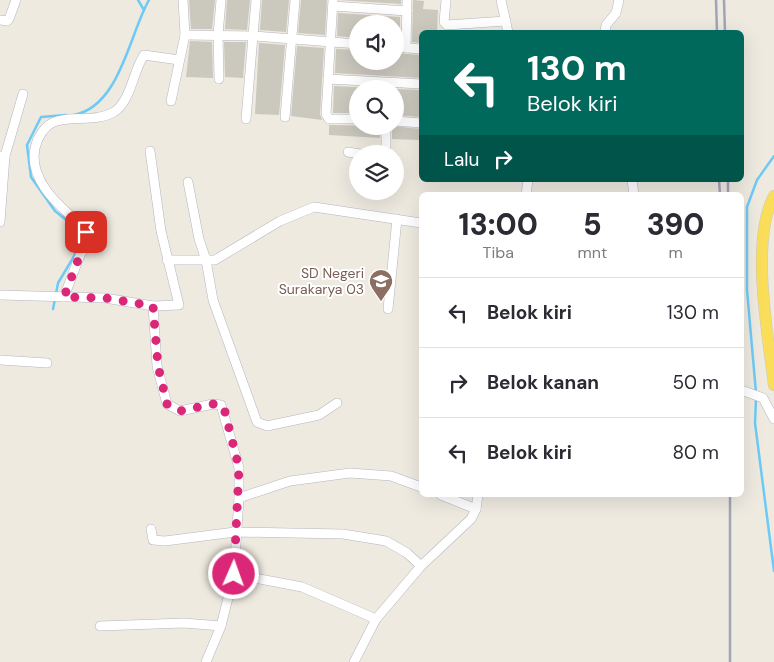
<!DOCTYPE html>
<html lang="id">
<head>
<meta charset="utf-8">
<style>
  body { margin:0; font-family:"DM Sans",sans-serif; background:#f7f7f7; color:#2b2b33; height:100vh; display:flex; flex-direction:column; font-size:19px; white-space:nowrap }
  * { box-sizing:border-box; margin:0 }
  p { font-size:16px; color:#7c7c81 }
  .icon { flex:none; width:28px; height:28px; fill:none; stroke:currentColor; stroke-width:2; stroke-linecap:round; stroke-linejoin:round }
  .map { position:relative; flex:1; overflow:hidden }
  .side { position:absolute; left:419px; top:192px; width:325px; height:305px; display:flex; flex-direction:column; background:#fff; border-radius:8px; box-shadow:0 5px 20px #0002 }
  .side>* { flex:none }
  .banner { position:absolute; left:419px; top:30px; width:325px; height:152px; border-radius:8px; box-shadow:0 5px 20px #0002; background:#00695c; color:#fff; overflow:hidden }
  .controls { position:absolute; left:349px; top:15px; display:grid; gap:10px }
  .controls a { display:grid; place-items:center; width:55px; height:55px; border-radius:50%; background:#fff; box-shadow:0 5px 20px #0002; font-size:25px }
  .pin { position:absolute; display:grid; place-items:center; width:42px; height:42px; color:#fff; margin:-21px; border-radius:10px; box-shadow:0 2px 8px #0006 }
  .me { position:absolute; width:55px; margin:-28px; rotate:2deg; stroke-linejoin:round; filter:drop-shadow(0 0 4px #0008) }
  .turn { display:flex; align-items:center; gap:18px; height:105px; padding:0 25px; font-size:22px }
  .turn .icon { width:65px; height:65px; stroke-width:2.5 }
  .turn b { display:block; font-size:35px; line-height:42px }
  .then { display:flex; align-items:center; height:48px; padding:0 25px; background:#0003; gap:10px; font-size:19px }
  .eta { display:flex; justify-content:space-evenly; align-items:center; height:85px; text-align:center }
  .eta b { font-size:30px; font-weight:800; line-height:35px }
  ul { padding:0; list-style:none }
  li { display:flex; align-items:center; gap:15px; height:70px; padding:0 25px; border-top:1px solid #e1e1e2 }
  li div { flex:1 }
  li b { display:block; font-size:19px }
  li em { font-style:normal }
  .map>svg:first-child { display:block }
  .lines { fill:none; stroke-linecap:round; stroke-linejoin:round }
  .stream { stroke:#6dcaf7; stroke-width:2.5 }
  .building { fill:#cbc8be }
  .minor-casing { stroke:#b3b5c2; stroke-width:10 }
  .major-casing { stroke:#c9c9c9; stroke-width:12 }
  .minor { stroke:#fff; stroke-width:9 }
  .major { stroke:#fade5a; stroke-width:11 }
  .rail { stroke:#a1a3b9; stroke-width:2.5 }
  .route { stroke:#db2777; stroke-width:9; stroke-dasharray:0 16.2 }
  .labels { text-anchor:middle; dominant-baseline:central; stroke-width:4; stroke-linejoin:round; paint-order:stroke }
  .education-label { font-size:14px; fill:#785e54; stroke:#fff; text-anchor:end }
</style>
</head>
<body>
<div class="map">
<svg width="774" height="662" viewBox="0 0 774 662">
  <rect width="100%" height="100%" fill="#efeae0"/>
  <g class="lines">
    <g class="stream">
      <polyline points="138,0 144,10"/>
      <path d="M74,115C120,106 129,35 149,0"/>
      <polyline points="56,294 58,283 82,243 79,230 55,211 31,177 27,145 41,117 66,115"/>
      <polyline points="53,309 55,299"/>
      <polyline points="756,393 747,290 747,207 757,180 774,156"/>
      <polyline points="756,399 755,423 774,571"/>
    </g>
  </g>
  <g class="building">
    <polygon points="189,0 215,0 212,29 191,29"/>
    <polygon points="227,0 250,0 247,30 225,29"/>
    <polygon points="262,0 289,0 286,32 260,30"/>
    <polygon points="301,0 327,0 325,35 298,33"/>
    <polygon points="339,0 401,0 401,4"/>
    <polygon points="413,0 424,1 423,9 438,10 437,32 421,32 421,43 412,42"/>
    <polygon points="338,13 400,17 400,41 395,41 396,24 358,24 358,38 337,36"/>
    <polygon points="190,41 212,42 213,78 186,77"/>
    <polygon points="224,42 246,42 243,78 225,77"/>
    <polygon points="259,43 285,45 279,115 255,114"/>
    <polygon points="297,46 324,48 320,114 322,120 291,116"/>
    <polygon points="336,49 358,50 358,61 395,61 395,53 421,55 421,78 335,73"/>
    <polygon points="334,86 393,89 358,89 358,113 333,113"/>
    <polygon points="395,89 421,90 421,117 395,115"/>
    <polygon points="329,125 380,126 380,138 329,135"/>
    <polygon points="392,126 421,129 421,140 392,139"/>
  </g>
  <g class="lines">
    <g class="minor-casing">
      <g id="minor">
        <polyline points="333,0 326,114 329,119 358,119"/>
        <polyline points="446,0 444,22 447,25 506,21"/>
        <polyline points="501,0 508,32"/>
        <polyline points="333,6 407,11"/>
        <polyline points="0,20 7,21 9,19 16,0"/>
        <polyline points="605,32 606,25 616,13 619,0"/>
        <polyline points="185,35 254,36 358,44"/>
        <polyline points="395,47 421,49"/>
        <polyline points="406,48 407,0"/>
        <polyline points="219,79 218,35 221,0"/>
        <polyline points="328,79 421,84"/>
        <polyline points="171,101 185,35 183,0"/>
        <polyline points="285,117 295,0"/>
        <polyline points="246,119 256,0"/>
        <polyline points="395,121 421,123"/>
        <polyline points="348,152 360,154"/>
        <polyline points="382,154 386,146 386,126"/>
        <polyline points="0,156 5,156 23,94"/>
        <polyline points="632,180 634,195"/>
        <polyline points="188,182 199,239 206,260 213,300 257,422 267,426 319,415 337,403"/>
        <polyline points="526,195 528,180"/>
        <polyline points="0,222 5,156"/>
        <polyline points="167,260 215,260 280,221 314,207 421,223"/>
        <polyline points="0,295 105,298 153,306 179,305 161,231 150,151"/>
        <path d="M64,297L80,255L87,245L83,226C58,206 22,175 38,139C42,131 49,123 57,121C75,116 96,122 114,112C131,101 133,71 144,55L179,60"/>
        <polyline points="153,306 157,366 167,404 180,411 213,404 221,405 239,468 239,498 234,574 221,626 206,662"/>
        <polyline points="388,309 397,219"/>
        <polyline points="0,360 47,363"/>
        <polyline points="741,390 763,398 774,419"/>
        <polyline points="441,495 476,509"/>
        <polyline points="239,498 290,481 350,473 391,476 421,487"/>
        <polyline points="151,529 153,540 165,541 235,532 343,534 386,541 407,553 421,566"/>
        <polyline points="234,574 302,587 376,619 421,566 471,519 476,509 478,495"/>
        <polyline points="100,626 184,623 221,626"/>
        <polyline points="354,662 376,619"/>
      </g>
    </g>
    <g class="major-casing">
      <path id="major" d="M774,196C750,240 768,335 774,385"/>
    </g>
    <use href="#minor" class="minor"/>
    <use href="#major" class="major"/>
    <g class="rail">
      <polyline points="716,0 717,32"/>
      <polyline points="724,0 725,32"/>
      <polyline points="719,180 720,195"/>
      <polyline points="728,180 728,195"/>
      <polyline points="730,662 730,495"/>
    </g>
  </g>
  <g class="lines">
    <polyline class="route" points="86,232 87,245 80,255 64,297 105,298 153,306 158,366 167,404 180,411 213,404 221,405 224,408 239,468 234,574"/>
  </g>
  <defs>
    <g id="school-pin" transform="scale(1.25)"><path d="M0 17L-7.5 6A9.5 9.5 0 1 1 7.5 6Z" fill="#8d6e63" stroke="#fff"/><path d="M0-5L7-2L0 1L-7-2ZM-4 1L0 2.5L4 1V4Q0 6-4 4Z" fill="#fff"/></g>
  </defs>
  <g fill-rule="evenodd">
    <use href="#school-pin" x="381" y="281"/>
  </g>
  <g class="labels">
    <g class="education-label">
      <text x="364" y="273">SD Negeri<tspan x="364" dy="16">Surakarya 03</tspan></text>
    </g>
  </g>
</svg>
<div class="controls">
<a><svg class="icon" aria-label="sound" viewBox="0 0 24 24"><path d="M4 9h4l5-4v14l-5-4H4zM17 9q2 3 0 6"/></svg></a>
<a><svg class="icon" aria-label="search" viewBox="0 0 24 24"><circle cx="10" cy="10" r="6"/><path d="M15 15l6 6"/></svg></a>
<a><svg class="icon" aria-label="layers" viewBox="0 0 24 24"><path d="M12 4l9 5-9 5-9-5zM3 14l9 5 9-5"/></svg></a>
</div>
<div class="pin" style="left:86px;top:232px;background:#d93025"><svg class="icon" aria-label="arrive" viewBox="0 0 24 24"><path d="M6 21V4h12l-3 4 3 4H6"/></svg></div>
<svg class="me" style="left:234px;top:574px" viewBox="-20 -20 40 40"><circle r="17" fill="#db2777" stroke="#fff" stroke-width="3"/><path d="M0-11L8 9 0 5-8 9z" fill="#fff"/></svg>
<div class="banner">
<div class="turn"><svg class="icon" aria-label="left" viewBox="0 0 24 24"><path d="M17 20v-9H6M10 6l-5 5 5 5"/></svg><div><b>130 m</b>Belok kiri</div></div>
<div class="then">Lalu<svg class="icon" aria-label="right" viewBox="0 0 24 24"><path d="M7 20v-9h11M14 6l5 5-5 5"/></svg></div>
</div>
<section class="side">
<div class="eta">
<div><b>13:00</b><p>Tiba</p></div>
<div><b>5</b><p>mnt</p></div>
<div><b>390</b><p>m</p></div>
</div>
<ul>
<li><svg class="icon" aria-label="left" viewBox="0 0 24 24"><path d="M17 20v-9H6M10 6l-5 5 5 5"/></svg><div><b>Belok kiri</b></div><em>130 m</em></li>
<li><svg class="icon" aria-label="right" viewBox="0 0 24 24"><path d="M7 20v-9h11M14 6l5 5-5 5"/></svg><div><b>Belok kanan</b></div><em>50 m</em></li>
<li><svg class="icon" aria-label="left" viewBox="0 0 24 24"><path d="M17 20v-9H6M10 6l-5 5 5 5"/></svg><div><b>Belok kiri</b></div><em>80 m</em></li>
</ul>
</section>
</div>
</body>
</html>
